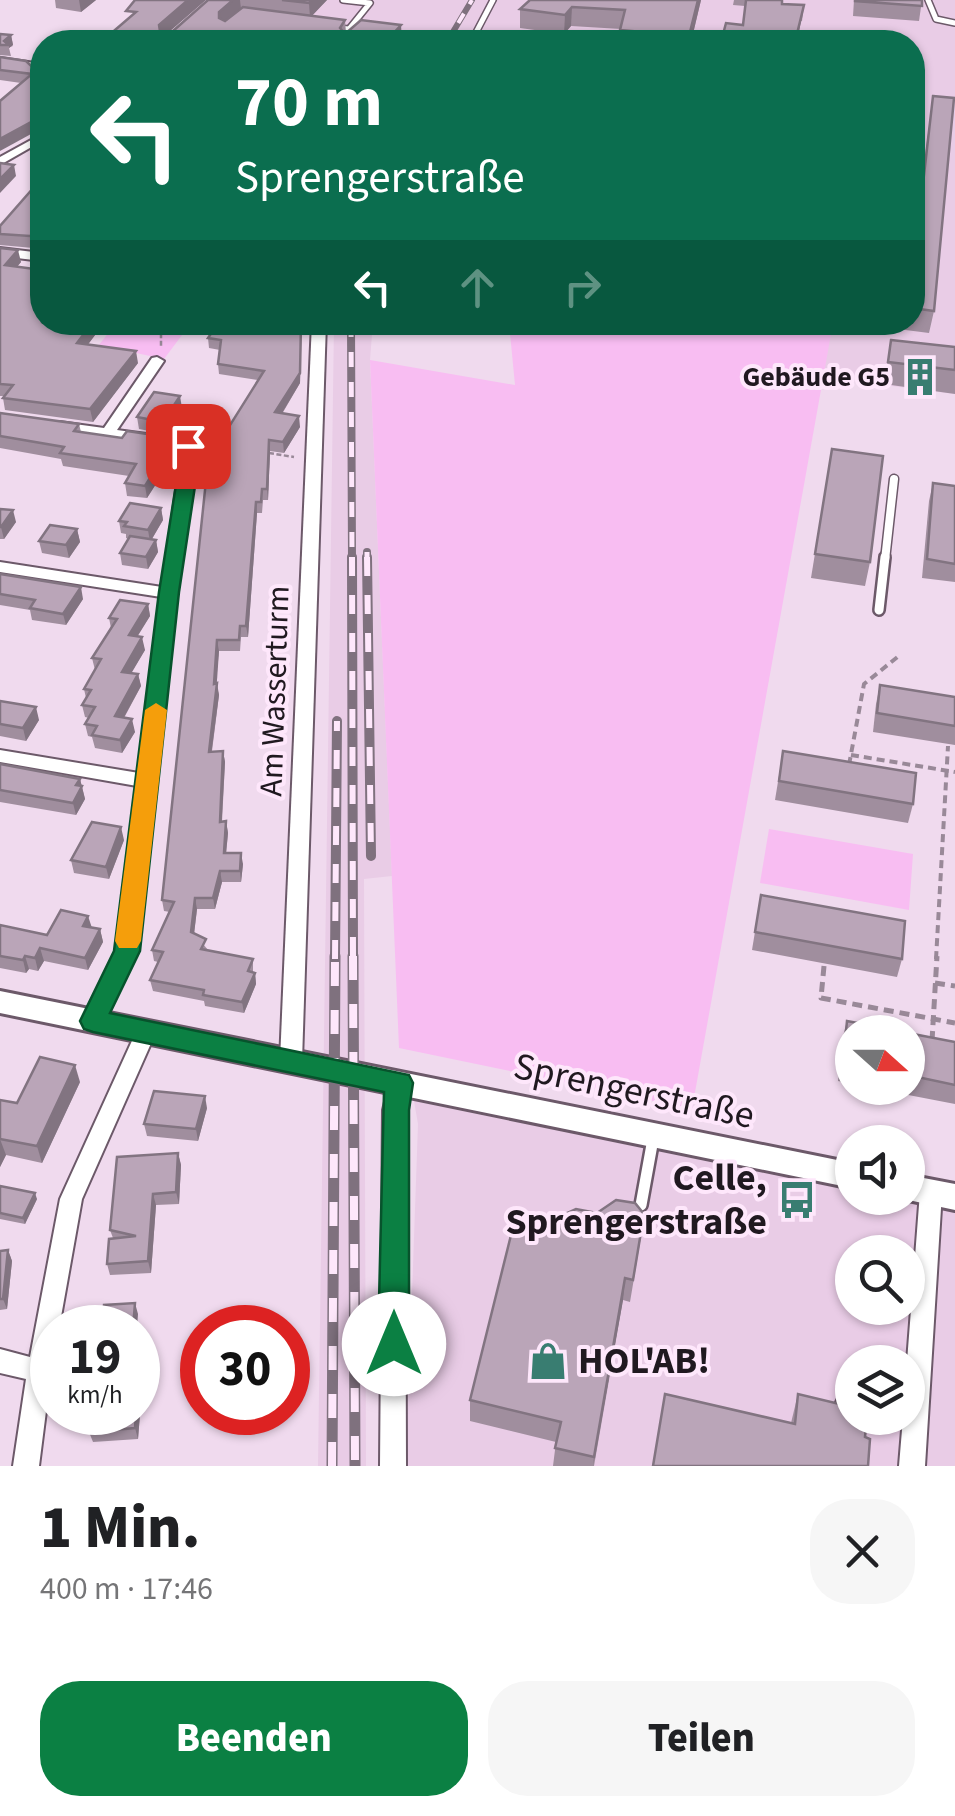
<!DOCTYPE html>
<html lang="de">
<head>
<meta charset="utf-8">
<style>
  body { margin:0; font-family:"Source Sans 3",sans-serif; background:#f6f6f6; color:#202124; height:100vh; display:flex; flex-direction:column; font-size:38px; white-space:nowrap }
  * { box-sizing:border-box; margin:0 }
  p { font-size:32px; color:#757577 }
  .icon { flex:none; width:55px; height:55px; fill:none; stroke:currentColor; stroke-width:2; stroke-linecap:round; stroke-linejoin:round }
  .map { position:relative; height:1466px; overflow:hidden }
  .details { display:flex; flex-direction:column; background:#fff; flex:1 }
  .details>* { flex:none }
  .top-card { position:absolute; left:30px; top:30px; width:895px; height:305px; border-radius:40px; box-shadow:0 2px 8px #0004; background:#0b6e4f; color:#fff; overflow:hidden }
  .needle { width:65px; rotate:111deg }
  .controls { position:absolute; left:835px; top:1015px; display:grid; gap:20px }
  .controls a { display:grid; place-items:center; width:90px; height:90px; border-radius:50%; background:#fff; box-shadow:0 2px 8px #0004; font-size:50px }
  .speed { position:absolute; left:30px; top:1305px; display:flex; gap:20px; font-size:50px; font-weight:700; text-align:center }
  .speed>* { display:grid; place-content:center; width:130px; height:130px; border-radius:50%; background:#fff; box-shadow:0 2px 8px #0004; line-height:1 }
  .speed small { font-size:25px; font-weight:400 }
  .speed .limit { border:15px solid #d22; background:#fff; color:#111 }
  .pin { position:absolute; display:grid; place-items:center; width:85px; height:85px; color:#fff; margin:-42px; border-radius:20px; box-shadow:0 5px 15px #0006 }
  .me { position:absolute; width:110px; margin:-55px; rotate:0deg; stroke-linejoin:round; filter:drop-shadow(0 0 8px #0008) }
  .turn { display:flex; align-items:center; gap:35px; height:210px; padding:0 40px; font-size:45px }
  .turn .icon { width:130px; height:130px; stroke-width:2.5 }
  .turn b { display:block; font-size:70px; line-height:85px }
  .lanes { display:flex; align-items:center; height:95px; padding:0 40px; background:#0003; justify-content:center; gap:50px; direction:ltr }
  .lanes .off { opacity:.35 }
  .round { display:grid; place-items:center; flex:none; width:105px; height:105px; border-radius:40px; background:#f6f6f6 }
  .head { display:flex; align-items:center; justify-content:space-between; height:170px; padding:0 40px }
  h1 { font-size:60px; font-weight:800; line-height:75px }
  .cta { display:flex; gap:20px; margin-top:auto; padding:20px 40px }
  .cta a { flex:1; height:115px; border-radius:40px; background:#0b8043; color:#fff; font-size:40px; font-weight:800; line-height:115px; text-align:center }
  .cta a+a { background:#f6f6f6; color:#202124 }
  .map>svg:first-child { display:block }
  .built { fill:#e9cce6; fill-rule:evenodd }
  .green { fill:#f8bdf2 }
  .lines { fill:none; stroke-linecap:round; stroke-linejoin:round }
  .service-far3-casing { stroke:#6c5969; stroke-width:8 }
  .service-far2-casing { stroke:#6c5969; stroke-width:11 }
  .service-far1-casing { stroke:#6c5969; stroke-width:14 }
  .service-casing { stroke:#6c5969; stroke-width:16 }
  .minor-casing { stroke:#6c5969; stroke-width:4 }
  .tertiary-casing { stroke:#6c5969; stroke-width:6 }
  .path-far2 { stroke:#998998; stroke-width:2.5; stroke-dasharray:5 2.5; stroke-linecap:butt }
  .path-far1 { stroke:#998998; stroke-width:4; stroke-dasharray:8 5; stroke-linecap:butt }
  .path { stroke:#998998; stroke-width:5; stroke-dasharray:10 6; stroke-linecap:butt }
  .service-far3 { stroke:#fff; stroke-width:5 }
  .service-far2 { stroke:#fff; stroke-width:8 }
  .service-far1 { stroke:#fff; stroke-width:9 }
  .service { stroke:#fff; stroke-width:11 }
  .minor { fill:#fff; fill-rule:evenodd }
  .tertiary { fill:#fff; fill-rule:evenodd }
  .rail-far3-casing { stroke:#7f717e; stroke-width:6 }
  .rail-far2-casing { stroke:#7f717e; stroke-width:8 }
  .rail-far1-casing { stroke:#7f717e; stroke-width:10 }
  .rail-casing { stroke:#7f717e; stroke-width:11 }
  .rail-far3 { stroke:#fee7fb; stroke-width:4; stroke-dasharray:11; stroke-linecap:butt }
  .rail-far2 { stroke:#fee7fb; stroke-width:5; stroke-dasharray:15; stroke-linecap:butt }
  .rail-far1 { stroke:#fee7fb; stroke-width:6; stroke-dasharray:19; stroke-linecap:butt }
  .rail { stroke:#fee7fb; stroke-width:8; stroke-dasharray:24; stroke-linecap:butt }
  .wall { fill:#a08e9e }
  .shaded-wall { fill:#827481 }
  .building { fill:#baa5b8; stroke:#827481; stroke-width:2.5 }
  .route { fill:#0b8043; stroke:#07532c; stroke-width:2.5 }
  .slow { fill:#f59e0b }
  .labels { text-anchor:middle; dominant-baseline:central; stroke-width:8; stroke-linejoin:round; paint-order:stroke }
  .far-poi-label { font-size:28px; font-weight:bold; fill:#201920; stroke:#fee7fb; text-anchor:end }
  .street-label { font-size:32px; fill:#201920; stroke:#fee7fb }
  .near-street-label { font-size:38px; fill:#201920; stroke:#fee7fb }
  .near-poi-label { font-size:38px; font-weight:bold; fill:#201920; stroke:#fee7fb; text-anchor:end }
</style>
</head>
<body>
<div class="map">
<svg width="955" height="1466" viewBox="0 0 955 1466">
  <rect width="100%" height="100%" fill="#f0daee"/>
  <g class="built">
    <polygon points="216,0 955,0 955,394 511,338 509,323 912,322 912,42 200,42"/>
    <polygon points="373,322 370,360 392,876 364,879 366,1466 318,1466 334,323"/>
    <path d="M414,1101L852,1191V1198H882L955,1212V1466H406L418,1124ZM852,1252H908V1308H852ZM852,1362H908V1418H852Z"/>
  </g>
  <g class="green">
    <polygon points="116,323 191,323 164,359 99,345"/>
    <polygon points="509,323 833,323 692,1109 399,1048 370,360 515,385"/>
    <polygon points="769,829 913,854 909,910 760,883"/>
  </g>
  <g class="lines">
    <g class="service-far3-casing">
      <g id="service-far3">
        <polyline points="928,0 936,19 955,23"/>
        <polyline points="337,28 349,29 370,3 343,0"/>
        <polyline points="471,42 493,0"/>
      </g>
    </g>
    <g class="service-far2-casing">
      <polyline id="service-far2" points="885,560 894,479"/>
    </g>
    <g class="service-far1-casing">
      <polyline id="service-far1" points="879,610 885,557"/>
    </g>
    <g class="service-casing">
      <g id="service">
        <polyline points="641,1205 653,1139"/>
        <polyline points="842,1403 852,1405"/>
      </g>
    </g>
    <g class="minor-casing">
      <g id="minor">
        <polygon points="210,0 221,0 173,42 163,42"/>
        <polygon points="0,58 42,64 42,70 0,64"/>
        <polygon points="42,134 42,141 0,165 0,157"/>
        <polygon points="0,248 42,253 42,261 0,256"/>
        <polygon points="312,322 326,322 302,1061 298,1067 291,1070 284,1067 280,1061"/>
        <polygon points="157,357 164,361 117,430 176,438 193,443 197,453 177,593 137,951 100,1027 93,1029 86,1027 83,1021 117,951 137,786 0,762 0,750 139,773 161,597 0,572 0,562 162,587 182,449 60,430 53,426 60,422 104,428 152,358"/>
        <polygon points="146,1023 153,1026 156,1032 82,1199 59,1328 52,1328 52,1364 39,1466 13,1466 26,1379 0,1373 0,1349 30,1357 60,1199 136,1032 139,1026"/>
        <polygon points="399,1074 407,1077 410,1083 405,1110 406,1466 380,1466 383,1110 391,1077"/>
        <polygon points="931,1182 939,1185 942,1192 925,1466 899,1466 903,1418 908,1418 907,1362 920,1192 923,1185"/>
      </g>
    </g>
    <g class="tertiary-casing">
      <g id="tertiary">
        <polygon points="0,991 852,1163 852,1188 0,1013"/>
        <polygon points="908,1175 955,1184 955,1210 899,1198 908,1198"/>
      </g>
    </g>
    <g class="path-far2">
      <polyline points="151,322 161,333 161,346"/>
      <polyline points="269,453 294,457"/>
    </g>
    <g class="path-far1">
      <polyline points="851,755 955,772"/>
      <polyline points="849,765 864,684 900,655"/>
      <polyline points="936,959 948,746"/>
    </g>
    <g class="path">
      <polyline points="824,966 821,998 955,1023"/>
      <polyline points="935,983 955,986"/>
      <polyline points="932,1041 937,956"/>
      <polyline points="650,1217 699,1228"/>
    </g>
    <use href="#service-far3" class="service-far3"/>
    <use href="#service-far2" class="service-far2"/>
    <use href="#service-far1" class="service-far1"/>
    <use href="#service" class="service"/>
    <use href="#minor" class="minor"/>
    <use href="#tertiary" class="tertiary"/>
    <g class="rail-far3-casing">
      <polyline id="rail-far3" points="447,42 472,0"/>
    </g>
    <g class="rail-far2-casing">
      <g id="rail-far2">
        <polyline points="351,322 352,560"/>
        <polyline points="367,552 367,560"/>
      </g>
    </g>
    <g class="rail-far1-casing">
      <g id="rail-far1">
        <polyline points="352,557 353,959"/>
        <polyline points="367,557 371,856"/>
        <polyline points="335,959 337,721"/>
      </g>
    </g>
    <g class="rail-casing">
      <g id="rail">
        <polyline points="353,956 355,1466"/>
        <polyline points="332,1466 335,956"/>
      </g>
    </g>
    <use href="#rail-far3" class="rail-far3"/>
    <use href="#rail-far2" class="rail-far2"/>
    <use href="#rail-far1" class="rail-far1"/>
    <use href="#rail" class="rail"/>
  </g>
  <g class="wall">
    <polygon points="55,0 96,0 81,12 56,8"/>
    <polygon points="208,0 327,0 311,16 345,20 346,33 403,40 403,42 174,42 173,31"/>
    <polygon points="701,0 691,42 620,42 621,29 571,26 564,34 520,28 520,9"/>
    <polygon points="734,0 783,0 782,4 804,5 802,21 743,25 745,6 733,5"/>
    <polygon points="854,0 922,0 919,21 853,16"/>
    <polygon points="0,34 11,35 13,45 9,48 11,56 0,55"/>
    <polygon points="0,57 42,76 21,83 0,80"/>
    <polygon points="933,96 934,311 929,333 890,328 890,322 912,322 912,200 919,201"/>
    <polygon points="42,154 42,246 36,245 33,248 0,245 0,226 42,179 37,174 35,162"/>
    <polygon points="0,248 21,262 17,267 42,322 105,322 88,344 138,363 93,422 5,410 3,398 4,396 0,396"/>
    <polygon points="214,322 302,322 300,383 282,414 300,427 284,453 270,451 268,500 263,500 262,513 257,513 248,637 241,637 240,651 219,651 216,683 219,695 212,751 223,751 225,762 222,822 226,821 228,833 226,853 243,864 241,882 222,882 215,909 197,909 194,933 208,950 253,959 253,972 255,973 256,984 244,1013 205,1006 204,1001 153,991 150,980 158,962 154,961 152,950 170,912 164,911 162,900 217,446 258,380 219,374 218,364 220,350 209,348 208,338 218,324"/>
    <polygon points="891,340 955,347 955,394 884,384"/>
    <polygon points="182,408 165,434 139,429 137,417"/>
    <polygon points="0,413 79,424 81,432 122,438 154,435 156,445 170,462 147,498 127,496 125,483 129,476 63,466 61,459 0,448"/>
    <polygon points="832,449 870,562 865,586 811,578"/>
    <polygon points="933,483 955,486 955,582 922,578 929,501"/>
    <polygon points="161,508 163,520 152,539 156,540 158,552 148,569 122,565 120,553 128,539 126,538 126,534 121,533 119,521"/>
    <polygon points="0,509 16,522 4,539 0,539"/>
    <polygon points="77,529 80,542 69,558 42,553 39,541"/>
    <polygon points="0,574 83,599 66,625 32,620 30,610 0,605"/>
    <polygon points="148,604 150,616 137,636 145,650 131,673 138,674 141,686 124,718 135,732 122,753 95,748 92,737 88,736 85,724 89,718 85,717 82,705 86,698 84,689 95,670 92,658 111,628 109,618"/>
    <polygon points="880,685 955,697 955,745 873,732 876,704"/>
    <polygon points="0,701 39,720 26,741 0,736"/>
    <polygon points="783,751 913,804 908,823 775,800"/>
    <polygon points="0,764 80,779 85,799 76,815 0,802"/>
    <polygon points="124,840 109,879 74,873 71,860"/>
    <polygon points="761,895 902,959 897,977 752,950"/>
    <polygon points="0,925 47,935 91,928 100,929 103,942 88,970 44,961 38,971 29,969 26,973 0,968"/>
    <polygon points="847,1021 852,1032 852,1084 838,1081 842,1040"/>
    <polygon points="908,1033 955,1042 955,1104 872,1088 908,1088"/>
    <polygon points="80,1082 42,1163 6,1155 0,1167 0,1100 17,1103"/>
    <polygon points="207,1108 198,1141 147,1136 144,1124"/>
    <polygon points="178,1153 181,1165 179,1204 156,1205 151,1273 110,1275 107,1264 113,1238 110,1230"/>
    <polygon points="0,1186 37,1199 25,1224 0,1219"/>
    <polygon points="559,1232 641,1237 630,1302 623,1300 594,1466 553,1466 556,1442 470,1421 470,1400"/>
    <polygon points="8,1250 12,1261 7,1309 0,1310 0,1251"/>
    <polygon points="138,1378 142,1389 138,1439 93,1442 89,1432"/>
    <polygon points="798,1394 865,1437 791,1423"/>
  </g>
  <g class="shaded-wall">
    <polygon points="79,0 96,0 81,12"/>
    <polygon points="188,0 206,0 161,39 162,42 145,42 159,25"/>
    <polygon points="233,0 240,0 241,9 221,26 219,12"/>
    <polygon points="312,0 327,0 310,18 309,3"/>
    <polygon points="698,0 701,0 691,42 689,42"/>
    <polygon points="804,5 797,42 795,42"/>
    <polygon points="572,7 571,26 564,34 565,15"/>
    <polygon points="401,25 402,40 389,38"/>
    <polygon points="11,35 13,45 9,48 9,45 4,41"/>
    <polygon points="42,116 42,128 0,151 0,139"/>
    <polygon points="14,165 16,176 0,193 0,179"/>
    <polygon points="34,233 36,245 33,248 30,236"/>
    <polygon points="18,250 21,262 8,277 5,265"/>
    <polygon points="93,322 105,322 80,355 77,343"/>
    <polygon points="301,322 300,383 276,423 275,412"/>
    <polygon points="136,351 138,363 93,422 90,409"/>
    <polygon points="180,396 182,408 165,434 163,422"/>
    <polygon points="299,416 300,427 284,453 283,442"/>
    <polygon points="269,440 270,451 268,500 267,489"/>
    <polygon points="168,449 170,462 147,498 145,486"/>
    <polygon points="256,502 257,513 248,637 246,626"/>
    <polygon points="161,508 163,520 150,542 148,530"/>
    <polygon points="13,510 16,522 4,539 1,527"/>
    <polygon points="77,529 80,542 69,558 66,545"/>
    <polygon points="156,540 158,552 148,569 146,557"/>
    <polygon points="81,587 83,599 66,625 63,614"/>
    <polygon points="148,604 150,616 131,647 129,635"/>
    <polygon points="142,637 145,650 125,684 122,672"/>
    <polygon points="217,640 219,651 216,695 214,684"/>
    <polygon points="138,674 141,686 118,728 115,716"/>
    <polygon points="217,683 219,695 210,763 209,752"/>
    <polygon points="36,707 39,720 26,741 23,728"/>
    <polygon points="132,719 135,732 122,753 120,740"/>
    <polygon points="223,751 225,762 221,833 220,822"/>
    <polygon points="80,779 85,799 76,815 73,803 76,785"/>
    <polygon points="226,821 228,833 225,864 224,853"/>
    <polygon points="121,827 124,840 109,879 106,867"/>
    <polygon points="241,853 243,864 241,882 240,871"/>
    <polygon points="220,871 222,882 215,909 213,898"/>
    <polygon points="195,898 197,909 193,943 191,932"/>
    <polygon points="88,916 92,928 83,926"/>
    <polygon points="100,929 103,942 88,970 85,958"/>
    <polygon points="40,948 44,961 38,971 35,958"/>
    <polygon points="25,956 29,969 26,973 23,960"/>
    <polygon points="255,973 256,984 244,1013 242,1002"/>
    <polygon points="75,1065 80,1082 42,1163 37,1146"/>
    <polygon points="205,1096 207,1108 198,1141 196,1129"/>
    <polygon points="0,1139 6,1155 0,1167"/>
    <polygon points="178,1153 181,1165 179,1204 176,1192"/>
    <polygon points="35,1193 37,1199 25,1224 23,1218"/>
    <polygon points="153,1194 156,1205 151,1273 148,1261"/>
    <polygon points="8,1250 12,1261 7,1309 3,1299"/>
    <polygon points="625,1278 623,1300 593,1466 594,1457"/>
    <polygon points="135,1303 138,1314 137,1328 133,1328"/>
    <polygon points="138,1378 142,1389 138,1439 135,1428 136,1412 138,1412"/>
  </g>
  <g class="building">
    <polygon points="135,0 188,0 159,25 160,31 145,42 101,42 136,12 126,11"/>
    <polygon points="208,0 233,0 219,12 219,18 225,21 243,7 345,20 340,28 345,34 361,20 401,25 389,38 403,40 401,42 210,42 216,37 173,31"/>
    <polygon points="282,0 312,0 309,3"/>
    <polygon points="530,0 698,0 689,36 620,30 625,10 572,7 565,15 520,9"/>
    <polygon points="746,0 782,0 782,4 804,5 795,42 721,42 726,23 743,25"/>
    <polygon points="855,0 922,0 922,6 855,1"/>
    <polygon points="0,34 11,35 4,41 9,45 0,45"/>
    <polygon points="0,57 26,61 42,76 42,116 0,139 0,101 32,74 0,70"/>
    <polygon points="933,96 954,98 934,311 912,308 912,200 921,201"/>
    <polygon points="42,154 42,169 35,162"/>
    <polygon points="0,163 14,165 0,179"/>
    <polygon points="42,178 42,234 34,233 30,236 0,234 0,226"/>
    <polygon points="0,248 18,250 5,265 42,270 42,322 93,322 77,343 136,351 90,409 3,398 13,385 0,384"/>
    <polygon points="219,322 301,322 300,373 275,412 299,416 283,442 269,440 267,489 262,489 261,502 256,502 246,626 240,626 239,640 217,640 214,684 217,683 209,752 223,751 220,822 226,821 224,853 241,853 240,871 220,871 213,898 195,898 191,932 206,939 201,949 253,959 248,971 255,973 242,1002 203,995 204,990 150,980 163,952 152,950 174,902 162,900 209,452 217,446 264,371 218,364 221,340 208,338"/>
    <polygon points="891,340 955,347 955,370 888,362"/>
    <polygon points="154,392 180,396 163,422 137,417"/>
    <polygon points="0,413 79,424 74,431 122,438 127,431 154,435 149,443 168,449 145,486 125,483 136,464 60,453 64,447 0,436"/>
    <polygon points="832,449 883,456 870,562 815,554"/>
    <polygon points="933,483 955,486 955,564 927,559"/>
    <polygon points="130,503 161,508 148,530 124,526 127,522 119,521"/>
    <polygon points="0,509 13,510 1,527 0,527"/>
    <polygon points="50,525 77,529 66,545 39,541"/>
    <polygon points="130,536 156,540 146,557 120,553"/>
    <polygon points="0,574 81,587 63,614 30,608 35,600 0,594"/>
    <polygon points="120,600 148,604 129,635 142,637 122,672 138,674 115,716 132,719 120,740 92,735 97,726 85,724 95,707 82,705 91,690 84,689 101,659 92,658 117,619 109,618"/>
    <polygon points="880,685 955,697 955,726 877,713"/>
    <polygon points="0,701 36,707 23,728 0,724"/>
    <polygon points="783,751 916,773 913,804 779,781"/>
    <polygon points="0,764 80,779 76,785 82,786 73,803 0,790"/>
    <polygon points="92,822 121,827 106,867 71,860"/>
    <polygon points="761,895 905,921 902,959 755,932"/>
    <polygon points="61,910 88,916 83,926 100,929 85,958 40,948 35,958 25,956 23,960 0,956 0,925 47,935"/>
    <polygon points="847,1021 905,1032 852,1032 852,1065 843,1063"/>
    <polygon points="908,1033 955,1042 955,1085 908,1075"/>
    <polygon points="40,1057 75,1065 37,1146 0,1139 0,1100 17,1103"/>
    <polygon points="154,1091 205,1096 196,1129 144,1124"/>
    <polygon points="178,1153 176,1192 153,1194 148,1261 107,1264 109,1239 136,1236 110,1230 117,1157"/>
    <polygon points="0,1186 35,1193 23,1218 0,1213"/>
    <polygon points="616,1200 635,1203 644,1214 633,1280 625,1278 594,1457 555,1448 561,1422 470,1400 514,1223 559,1232 563,1215 576,1209 597,1213"/>
    <polygon points="8,1250 3,1299 0,1299 0,1251"/>
    <polygon points="135,1303 133,1328 103,1328 104,1305"/>
    <polygon points="665,1394 795,1424 798,1394 852,1407 852,1418 867,1418 865,1437 870,1439 868,1466 653,1466"/>
    <polygon points="91,1412 136,1412 135,1428 89,1432"/>
  </g>
  <polygon class="route" points="188,440 194,442 200,453 179,592 140,951 110,1013 409,1075 413,1083 409,1110 409,1344 405,1354 394,1359 383,1354 378,1344 384,1092 93,1032 84,1029 80,1021 114,951 159,592 181,453 178,446"/>
  <polygon class="slow" points="156,703 167,710 141,941 137,948 119,948 115,941 145,710"/>
  <defs>
    <g id="building-bare" transform="scale(3)"><path d="M-4-6H4V6H1V3H-1V6H-4ZM-2.5-4.3h1.7v1.8h-1.7ZM.8-4.3h1.7v1.8H.8ZM-2.5-1h1.7V.8h-1.7ZM.8-1h1.7V.8H.8Z" fill="#397d71" stroke="#fee7fb" stroke-width="2.5" paint-order="stroke"/></g>
    <g id="bus-bare" transform="scale(3)"><path d="M-5-6H5V4H4V6H2V4H-2V6H-4V4H-5ZM-3.5-4V0h7V-4ZM-3.5 1.2v1.5H-2V1.2ZM2 1.2v1.5H3.5V1.2Z" fill="#397d71" stroke="#fee7fb" stroke-width="2.5" paint-order="stroke"/></g>
    <g id="shop-bare" transform="scale(3)"><path d="M-5-2.5h2.3a2.7 3.5 0 0 1 5.4 0H5L5.5 6h-11ZM-1.5-2.5h3a1.5 2.3 0 0 0-3 0Z" fill="#397d71" stroke="#fee7fb" stroke-width="2.5" paint-order="stroke"/></g>
  </defs>
  <g fill-rule="evenodd">
    <use href="#building-bare" x="920" y="377"/>
    <use href="#bus-bare" x="797" y="1200"/>
    <use href="#shop-bare" x="548" y="1361"/>
  </g>
  <g class="labels">
    <g class="far-poi-label">
      <text x="890" y="377">Gebäude G5</text>
    </g>
    <g class="street-label">
      <text transform="translate(275 691) rotate(-88)">Am Wasserturm</text>
    </g>
    <g class="near-street-label">
      <text transform="translate(634 1091) rotate(12)">Sprengerstraße</text>
    </g>
    <g class="near-poi-label">
      <text x="767" y="1178">Celle,<tspan x="767" dy="44">Sprengerstraße</tspan></text>
      <text x="578" y="1361" text-anchor="start">HOL'AB!</text>
    </g>
  </g>
</svg>
<div class="controls">
<a><svg class="needle" viewBox="-14 -14 28 28"><path d="M0-13l5 13h-10z" fill="#e53935"/><path d="M0 13l5-13h-10z" fill="#757577"/></svg></a>
<a><svg class="icon" aria-label="sound" viewBox="0 0 24 24"><path d="M4 9h4l5-4v14l-5-4H4zM17 9q2 3 0 6"/></svg></a>
<a><svg class="icon" aria-label="search" viewBox="0 0 24 24"><circle cx="10" cy="10" r="6"/><path d="M15 15l6 6"/></svg></a>
<a><svg class="icon" aria-label="layers" viewBox="0 0 24 24"><path d="M12 4l9 5-9 5-9-5zM3 14l9 5 9-5"/></svg></a>
</div>
<div class="speed"><div>19<small>km/h</small></div><div class="limit">30</div></div>
<div class="pin" style="left:188px;top:446px;background:#d93025"><svg class="icon" aria-label="arrive" viewBox="0 0 24 24"><path d="M6 21V4h12l-3 4 3 4H6"/></svg></div>
<svg class="me" style="left:394px;top:1344px" viewBox="-20 -20 40 40"><circle r="19" fill="#fff"/><path d="M0-13L10 11 0 6-10 11z" fill="#0b8043"/></svg>
<div class="top-card">
<div class="turn"><svg class="icon" aria-label="left" viewBox="0 0 24 24"><path d="M17 20v-9H6M10 6l-5 5 5 5"/></svg><div><b>70 m</b>Sprengerstraße</div></div>
<div class="lanes"><svg class="icon" aria-label="left" viewBox="0 0 24 24"><path d="M17 20v-9H6M10 6l-5 5 5 5"/></svg><svg class="icon off" aria-label="ahead" viewBox="0 0 24 24"><path d="M12 20V5M6 11l6-6 6 6"/></svg><svg class="icon off" aria-label="right" viewBox="0 0 24 24"><path d="M7 20v-9h11M14 6l5 5-5 5"/></svg></div>
</div>
</div>
<section class="details">
<div class="head"><div><h1>1 Min.</h1><p>400 m · 17:46</p></div><a class="round"><svg class="icon" aria-label="close" viewBox="0 0 24 24"><path d="M6 6l12 12M18 6L6 18"/></svg></a></div>
<div class="cta"><a>Beenden</a><a>Teilen</a></div>
</section>
</body>
</html>
